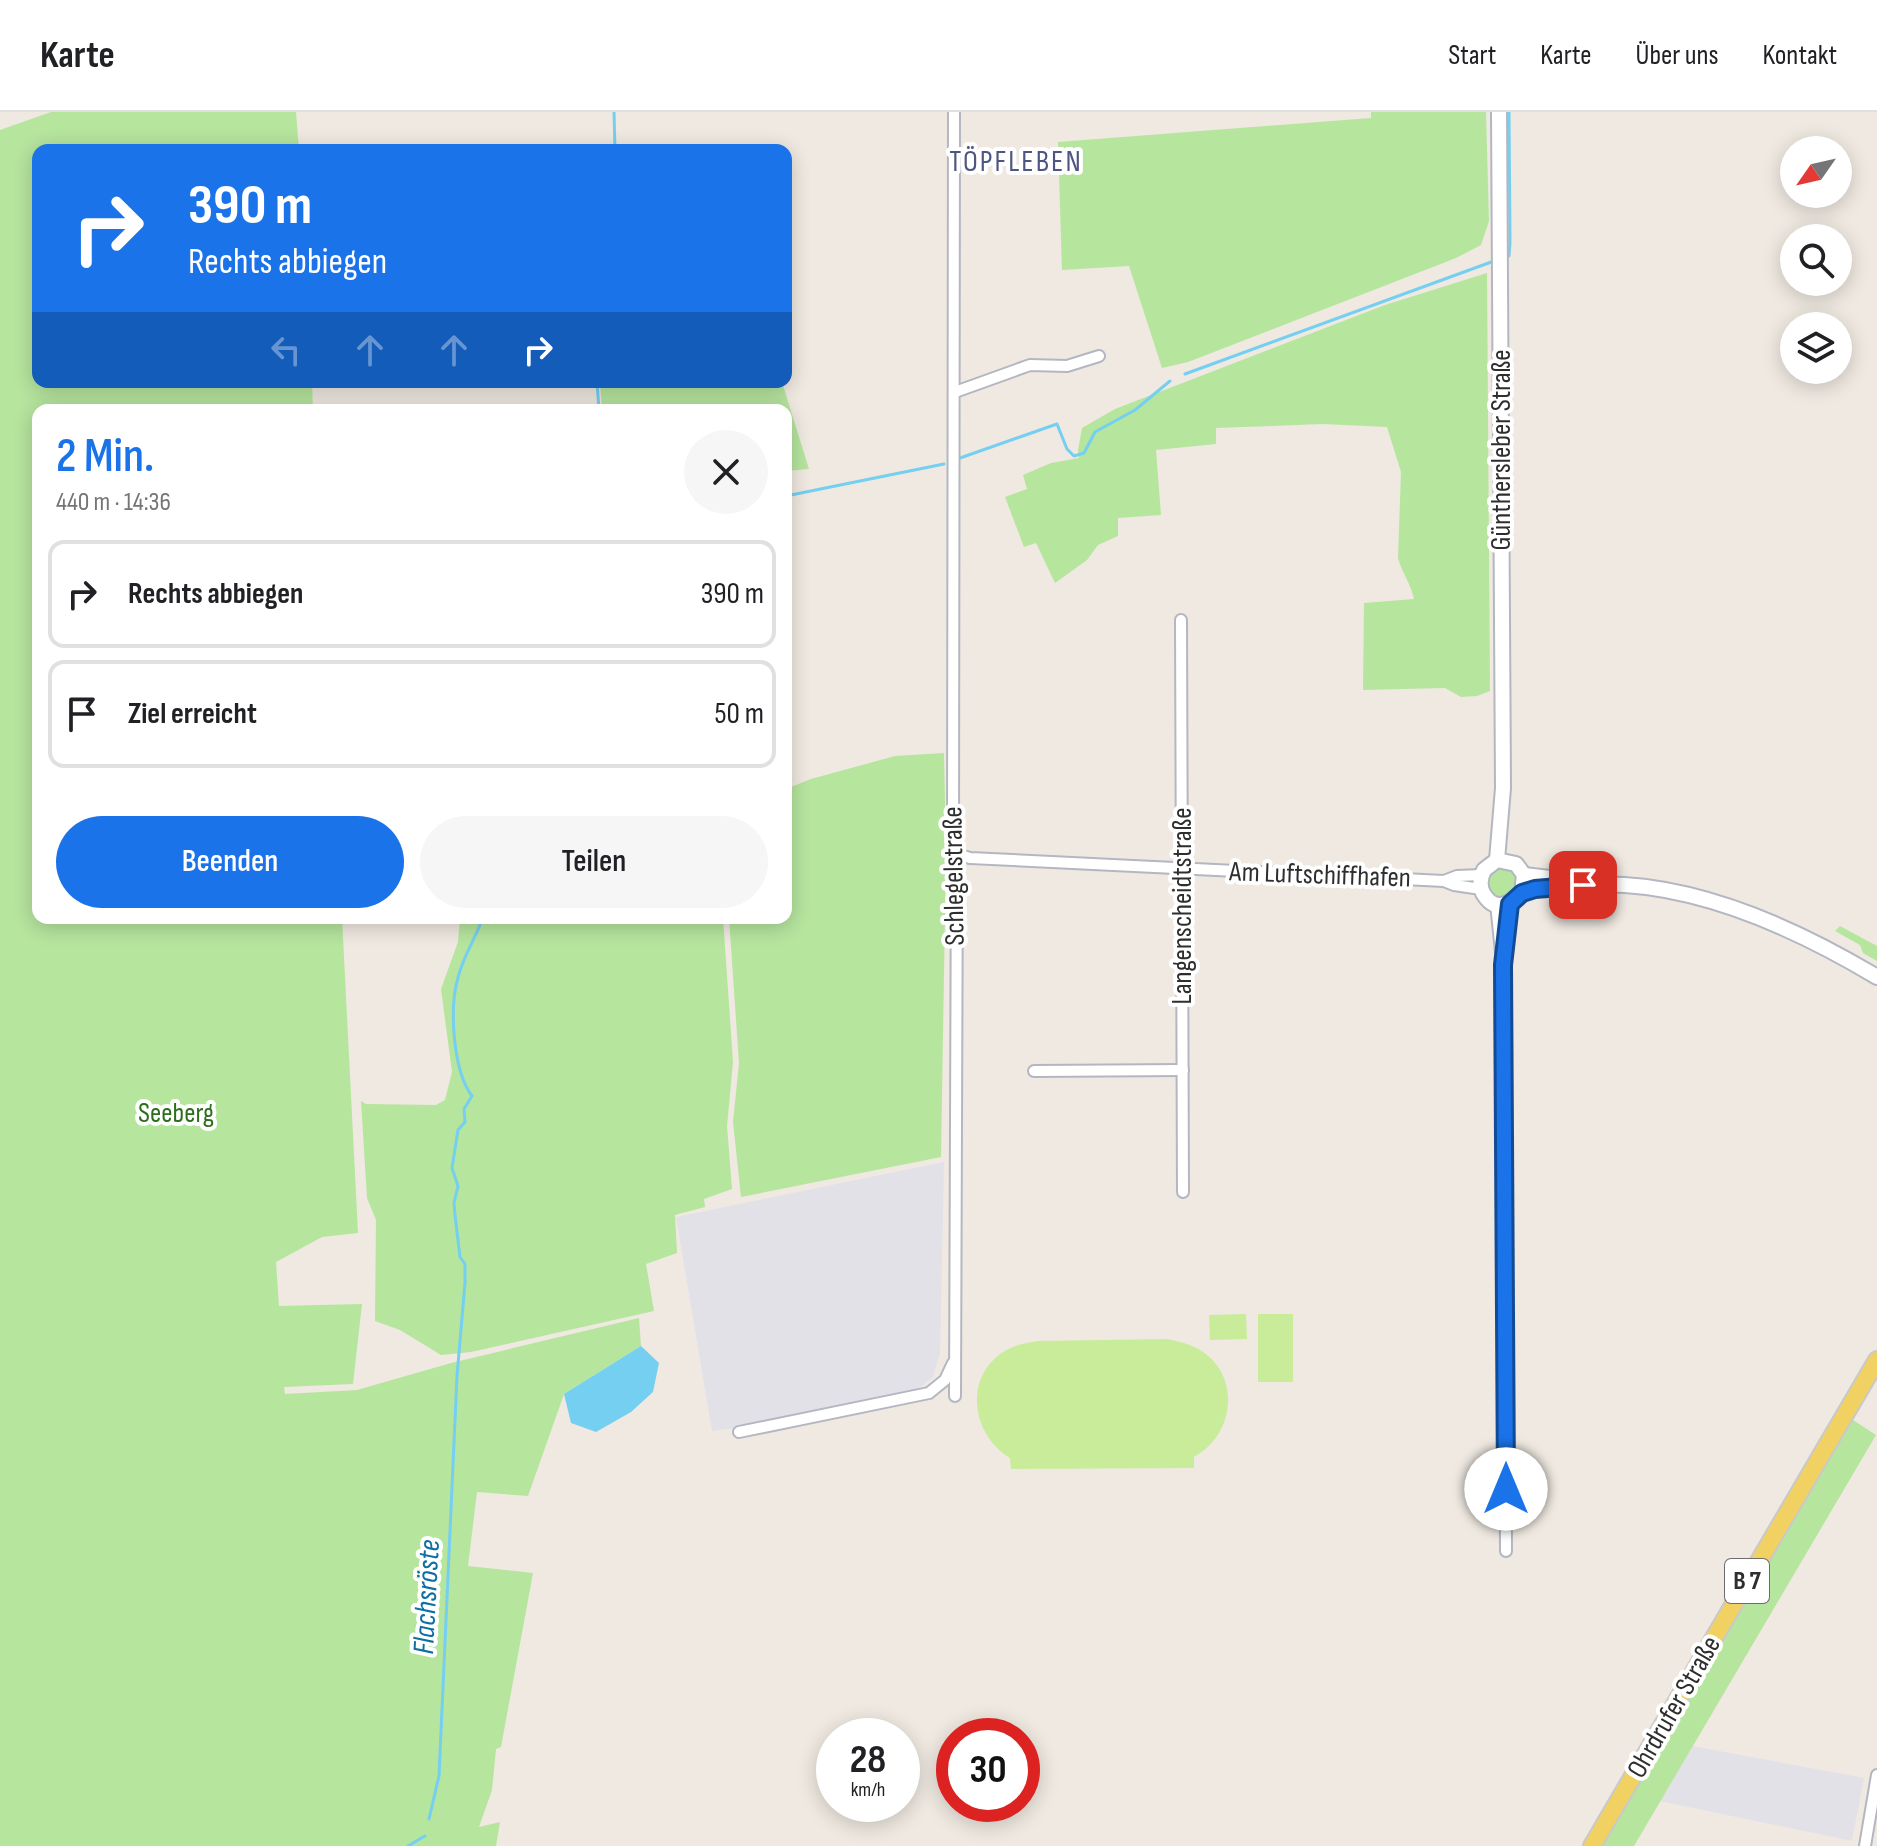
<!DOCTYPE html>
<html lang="de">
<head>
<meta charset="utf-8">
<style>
  body { margin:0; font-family:"Sofia Sans Condensed",sans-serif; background:#f6f6f6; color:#202124; height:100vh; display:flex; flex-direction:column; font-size:30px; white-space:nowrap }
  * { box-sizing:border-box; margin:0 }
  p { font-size:26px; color:#757577 }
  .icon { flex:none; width:44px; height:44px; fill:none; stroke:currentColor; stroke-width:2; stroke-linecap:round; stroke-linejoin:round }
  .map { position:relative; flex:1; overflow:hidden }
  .drawer { position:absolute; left:32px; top:292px; width:760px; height:520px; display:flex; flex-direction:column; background:#fff; border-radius:16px; box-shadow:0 4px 20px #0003 }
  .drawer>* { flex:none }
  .hud { position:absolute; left:32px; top:32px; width:760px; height:244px; border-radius:16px; box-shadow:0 4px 20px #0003; background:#1a73e8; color:#fff; overflow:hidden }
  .needle { width:52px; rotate:236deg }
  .fabs { position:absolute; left:1780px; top:24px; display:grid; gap:16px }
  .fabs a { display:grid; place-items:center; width:72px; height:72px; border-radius:50%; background:#fff; box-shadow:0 4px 20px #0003; font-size:40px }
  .speed { position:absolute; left:816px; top:1606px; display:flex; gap:16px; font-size:40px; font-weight:700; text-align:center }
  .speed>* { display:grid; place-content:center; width:104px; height:104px; border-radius:50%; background:#fff; box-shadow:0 4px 20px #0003; line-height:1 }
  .speed small { font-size:20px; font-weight:400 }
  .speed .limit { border:12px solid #d22; background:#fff; color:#111 }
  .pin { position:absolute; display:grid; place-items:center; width:68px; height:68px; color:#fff; margin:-34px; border-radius:16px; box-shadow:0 4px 12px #0006 }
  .me { position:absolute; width:88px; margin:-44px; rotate:0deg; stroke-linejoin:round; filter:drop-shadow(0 0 6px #0008) }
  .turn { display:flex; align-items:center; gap:28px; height:168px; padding:0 24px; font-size:36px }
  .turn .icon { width:104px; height:104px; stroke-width:2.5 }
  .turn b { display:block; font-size:56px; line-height:68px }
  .lanes { display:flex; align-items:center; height:76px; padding:0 24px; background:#0003; justify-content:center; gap:40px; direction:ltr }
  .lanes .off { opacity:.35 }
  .round { display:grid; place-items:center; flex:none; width:84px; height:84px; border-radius:42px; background:#f6f6f6 }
  .summary { display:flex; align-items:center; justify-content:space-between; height:136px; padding:0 24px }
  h1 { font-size:48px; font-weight:600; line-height:60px; color:#1a73e8 }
  .primary-button { display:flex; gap:16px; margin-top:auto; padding:16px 24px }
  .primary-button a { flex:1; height:92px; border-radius:48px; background:#1a73e8; color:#fff; font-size:32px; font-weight:600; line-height:92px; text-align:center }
  .primary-button a+a { background:#f6f6f6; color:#202124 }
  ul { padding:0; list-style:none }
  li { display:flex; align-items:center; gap:24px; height:108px; margin:0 16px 12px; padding:0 8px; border:4px solid #e0e0e0; border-radius:16px }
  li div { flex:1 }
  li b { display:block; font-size:30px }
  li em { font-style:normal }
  header { display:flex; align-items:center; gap:48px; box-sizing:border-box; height:112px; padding:0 40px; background:#fff; border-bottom:2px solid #e0e0e0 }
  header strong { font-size:38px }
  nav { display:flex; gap:44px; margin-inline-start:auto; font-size:28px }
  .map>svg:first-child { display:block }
  .industrial { fill:#e3e1e8 }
  .green { fill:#b6e59e }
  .pitch { fill:#c9ec9a }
  .water { fill:#75cff0 }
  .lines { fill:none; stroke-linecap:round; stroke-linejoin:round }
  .stream { stroke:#75cff0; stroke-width:3 }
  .minor-casing { stroke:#b4b7c1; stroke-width:14 }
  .secondary-casing { stroke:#b4b7c1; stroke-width:18 }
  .primary-casing { stroke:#c9c9c9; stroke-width:20 }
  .minor { stroke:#fff; stroke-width:10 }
  .secondary { stroke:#fff; stroke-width:14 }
  .primary { stroke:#f2d163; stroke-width:16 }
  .route-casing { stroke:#114b97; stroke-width:20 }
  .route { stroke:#1a73e8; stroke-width:14 }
  .labels { text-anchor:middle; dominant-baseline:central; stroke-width:8; stroke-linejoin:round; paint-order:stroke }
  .shield { fill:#fff; stroke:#6d6d6d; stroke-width:2 }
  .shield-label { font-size:26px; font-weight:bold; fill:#2e2e2e }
  .street-label { font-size:28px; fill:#2e2e2e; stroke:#fff }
  .park-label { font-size:28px; fill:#2c6e1b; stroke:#fff }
  .neighbourhood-label { font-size:30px; letter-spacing:2px; fill:#4d5680; stroke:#fff }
  .water-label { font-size:30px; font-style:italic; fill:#0d6fa3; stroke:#fff }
</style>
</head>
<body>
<header>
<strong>Karte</strong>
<nav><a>Start</a><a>Karte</a><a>Über uns</a><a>Kontakt</a></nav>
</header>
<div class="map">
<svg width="1877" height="1734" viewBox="0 0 1877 1734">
  <rect width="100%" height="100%" fill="#efe9e1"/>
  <g class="industrial">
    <polygon points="944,1050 940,1241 933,1265 914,1280 745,1315 712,1319 676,1105"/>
    <polygon points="1692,1634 1864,1666 1852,1729 1660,1689"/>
  </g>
  <g class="green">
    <polygon points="51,0 296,0 299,38 38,38 38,270 312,270 313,298 38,298 38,806 342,806 358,1121 322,1125 276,1150 279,1194 362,1192 353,1272 284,1275 285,1282 357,1278 451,1251 639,1206 641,1234 564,1282 528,1384 477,1380 468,1454 533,1461 501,1635 496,1637 492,1678 479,1715 500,1710 496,1734 0,1734 0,18"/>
    <polygon points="1371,0 1486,0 1489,109 1481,133 1456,146 1188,250 1162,256 1129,154 1062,158 1058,30 1371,6"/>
    <path d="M1487,161L1490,579L1477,584L1461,585L1445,576L1363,578L1364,491L1414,487C1411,472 1402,461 1398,446L1401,360L1387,315L1323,312L1216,316V332L1156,338L1161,403L1118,406V424L1098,433L1087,448L1055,471L1036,431L1024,435L1005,385L1027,377L1023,363L1051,351L1079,346L1078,338L1082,316L1115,297L1385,193Z"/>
    <polygon points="600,270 782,270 809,357 786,359 786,298 602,298"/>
    <polygon points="944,641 946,739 941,1045 741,1085 733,1010 739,951 729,806 786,806 786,677 811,667 895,644"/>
    <circle cx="1502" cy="770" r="16"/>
    <polygon points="460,806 723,806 733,950 727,1014 732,1077 704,1087 705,1095 675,1103 677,1141 646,1152 654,1199 471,1240 441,1243 400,1218 375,1209 376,1108 367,1086 361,989 366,992 436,993 445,988 452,960 441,877 458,830"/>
    <polygon points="1840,814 1877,834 1877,849 1863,841 1860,833 1835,819"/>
    <polygon points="1853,1308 1876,1323 1634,1734 1602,1734"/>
  </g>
  <g class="pitch">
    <polygon points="1246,1202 1247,1227 1210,1228 1209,1203"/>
    <rect x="1258" y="1202" width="35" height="68"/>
    <path d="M1167,1227C1180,1230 1192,1232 1203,1240C1242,1267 1233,1324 1194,1345V1356L1011,1357L1010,1346C972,1323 963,1267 1003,1240C1014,1233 1025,1231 1038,1229Z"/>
  </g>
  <polygon class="water" points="641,1234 659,1251 653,1280 631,1300 596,1320 571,1311 564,1282"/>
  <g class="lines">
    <g class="stream">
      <polyline points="614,0 615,38"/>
      <polyline points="1504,145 1509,144 1510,131 1509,0"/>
      <polyline points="1185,262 1494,149"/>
      <polyline points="597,270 599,298"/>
      <polyline points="960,346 1057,312 1067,337 1074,344 1084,341 1095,320 1135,298 1170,269"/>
      <polyline points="786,384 944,352"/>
      <path d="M429,1707L439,1664L457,1264L465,1171V1152L460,1145L455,1103L454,1091L458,1074L452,1056L458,1018L465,1010L464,997L472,984C453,959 449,896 458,866C462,848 473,830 480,813L479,806"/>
      <polyline points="408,1734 425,1724"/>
    </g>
    <g class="minor-casing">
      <g id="minor">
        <polyline points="954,0 953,729 957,742 955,1284"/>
        <polyline points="955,280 1030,253 1067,254 1099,244"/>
        <polyline points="1181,508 1183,1080"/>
        <polyline points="957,742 970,746 1444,769 1454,773 1481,777"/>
        <polyline points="1444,769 1457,764 1481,763"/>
        <polyline points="1496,792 1501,840"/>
        <polyline points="1034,959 1183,958"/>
        <polyline points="739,1320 929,1281 945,1268 953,1251"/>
        <polyline points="1506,1439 1503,853 1510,792"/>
        <polyline points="1865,1734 1877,1663"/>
      </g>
    </g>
    <g class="secondary-casing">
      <g id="secondary">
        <polyline points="1497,748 1503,676 1499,0"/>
        <polyline points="1524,763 1567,768"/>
        <path d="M1522,781L1524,763L1516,752L1497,748L1484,758C1480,766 1479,773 1483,781C1499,809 1518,780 1535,777C1549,775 1569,774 1584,773C1686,766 1792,814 1877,865"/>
      </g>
    </g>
    <g class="primary-casing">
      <polyline id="primary" points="1592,1734 1877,1248"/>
    </g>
    <use href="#minor" class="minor"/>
    <use href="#secondary" class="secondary"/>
    <use href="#primary" class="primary"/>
  </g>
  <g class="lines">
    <g class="route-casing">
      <polyline id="route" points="1506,1377 1503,853 1510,792 1522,781 1535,777 1583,773"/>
    </g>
    <use href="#route" class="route"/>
  </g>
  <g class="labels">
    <rect class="shield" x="1725" y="1447" width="44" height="44" rx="6"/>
    <g class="shield-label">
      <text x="1747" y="1469">B 7</text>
    </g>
    <g class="street-label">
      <text transform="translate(1501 338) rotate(-90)">Günthersleber Straße</text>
      <text transform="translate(1320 763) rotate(2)">Am Luftschiffhafen</text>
      <text transform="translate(954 764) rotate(-91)">Schlegelstraße</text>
      <text transform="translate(1182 794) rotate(-90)">Langenscheidtstraße</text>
      <text transform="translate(1674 1595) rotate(-60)">Ohrdrufer Straße</text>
    </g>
    <g class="park-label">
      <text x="176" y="1001">Seeberg</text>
    </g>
    <g class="neighbourhood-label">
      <text x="1016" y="50">TÖPFLEBEN</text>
    </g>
    <g class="water-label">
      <text transform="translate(427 1485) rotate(-87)">Flachsröste</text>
    </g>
  </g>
</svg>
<div class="fabs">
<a><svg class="needle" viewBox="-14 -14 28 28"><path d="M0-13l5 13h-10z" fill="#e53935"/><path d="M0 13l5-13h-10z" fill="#757577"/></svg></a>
<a><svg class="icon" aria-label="search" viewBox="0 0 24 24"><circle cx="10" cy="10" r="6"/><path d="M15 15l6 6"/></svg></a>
<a><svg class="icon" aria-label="layers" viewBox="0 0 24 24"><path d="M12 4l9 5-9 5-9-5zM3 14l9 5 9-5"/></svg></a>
</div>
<div class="speed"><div>28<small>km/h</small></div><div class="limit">30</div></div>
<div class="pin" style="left:1583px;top:773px;background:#d93025"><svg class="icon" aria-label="arrive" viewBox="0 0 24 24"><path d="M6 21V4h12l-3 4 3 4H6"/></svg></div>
<svg class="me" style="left:1506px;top:1377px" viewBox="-20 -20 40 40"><circle r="19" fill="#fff"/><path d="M0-13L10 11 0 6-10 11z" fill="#1a73e8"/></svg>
<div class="hud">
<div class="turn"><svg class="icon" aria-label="right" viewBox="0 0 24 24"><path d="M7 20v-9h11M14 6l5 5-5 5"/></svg><div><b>390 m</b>Rechts abbiegen</div></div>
<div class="lanes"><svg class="icon off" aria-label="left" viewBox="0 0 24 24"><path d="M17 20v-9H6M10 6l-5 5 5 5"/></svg><svg class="icon off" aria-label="ahead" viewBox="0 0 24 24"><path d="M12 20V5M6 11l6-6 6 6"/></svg><svg class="icon off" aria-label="ahead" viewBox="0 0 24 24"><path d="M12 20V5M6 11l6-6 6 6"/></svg><svg class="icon" aria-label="right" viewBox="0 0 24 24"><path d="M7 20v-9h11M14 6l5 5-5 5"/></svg></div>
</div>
<section class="drawer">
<div class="summary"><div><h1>2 Min.</h1><p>440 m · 14:36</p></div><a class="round"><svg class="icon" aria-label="close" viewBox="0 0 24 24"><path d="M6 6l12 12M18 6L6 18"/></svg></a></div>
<ul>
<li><svg class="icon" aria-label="right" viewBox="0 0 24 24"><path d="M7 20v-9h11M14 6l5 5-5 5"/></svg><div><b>Rechts abbiegen</b></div><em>390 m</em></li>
<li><svg class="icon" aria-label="arrive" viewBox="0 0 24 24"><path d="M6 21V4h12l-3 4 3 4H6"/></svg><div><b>Ziel erreicht</b></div><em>50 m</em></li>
</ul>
<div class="primary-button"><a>Beenden</a><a>Teilen</a></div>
</section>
</div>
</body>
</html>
